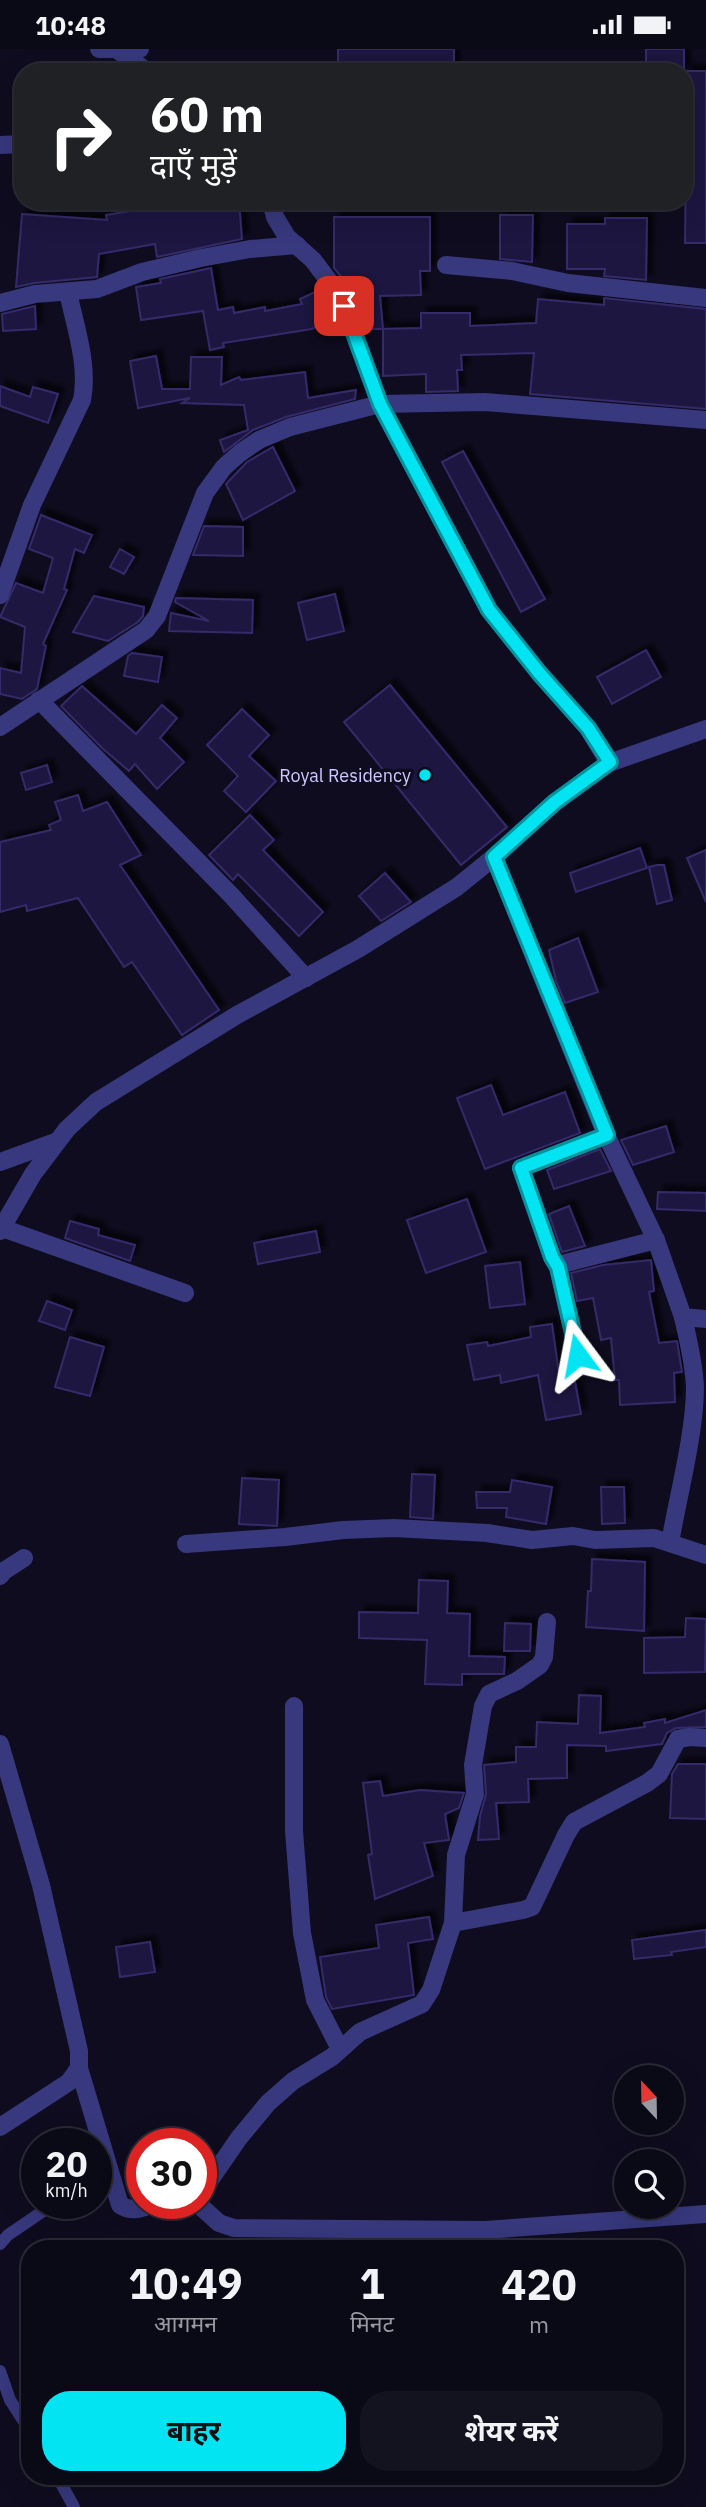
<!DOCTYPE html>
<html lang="hi">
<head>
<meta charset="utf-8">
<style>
  body { margin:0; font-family:"IBM Plex Sans","Noto Sans Devanagari",sans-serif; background:#13121f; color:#f1f3f6; height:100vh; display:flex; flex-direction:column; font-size:26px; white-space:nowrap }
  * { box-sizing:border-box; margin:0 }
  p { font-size:23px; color:#999aa1 }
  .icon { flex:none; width:38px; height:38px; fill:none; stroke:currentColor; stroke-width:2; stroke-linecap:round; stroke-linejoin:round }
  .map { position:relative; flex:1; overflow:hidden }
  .sheet { position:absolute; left:21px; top:2191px; width:663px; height:245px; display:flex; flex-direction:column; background:#0a0916; border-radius:28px; box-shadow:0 7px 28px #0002,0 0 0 2px #2a2a35 }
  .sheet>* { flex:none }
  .hud { position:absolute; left:14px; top:14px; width:679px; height:147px; border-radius:28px; box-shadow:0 7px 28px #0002,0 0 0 2px #2a2a35; background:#202124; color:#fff; overflow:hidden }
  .needle { width:46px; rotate:338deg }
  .buttons { position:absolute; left:614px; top:2016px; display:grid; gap:14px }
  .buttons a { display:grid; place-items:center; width:70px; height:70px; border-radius:50%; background:#0a0916; box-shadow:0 7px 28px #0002,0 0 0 2px #2a2a35; font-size:35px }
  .speed { position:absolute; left:21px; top:2079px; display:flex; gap:14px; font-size:35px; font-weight:700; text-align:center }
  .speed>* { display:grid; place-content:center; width:91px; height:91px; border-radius:50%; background:#0a0916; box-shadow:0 7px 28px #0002,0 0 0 2px #2a2a35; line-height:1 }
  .speed small { font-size:18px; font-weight:400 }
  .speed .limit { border:10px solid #d22; background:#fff; color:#111 }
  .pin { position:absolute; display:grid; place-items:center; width:60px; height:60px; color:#fff; margin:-30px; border-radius:14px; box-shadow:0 4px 10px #0006 }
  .me { position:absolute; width:77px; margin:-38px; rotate:347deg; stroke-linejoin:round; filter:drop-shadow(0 0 5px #0008) }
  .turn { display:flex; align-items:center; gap:24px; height:147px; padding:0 21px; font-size:32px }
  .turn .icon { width:91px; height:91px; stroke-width:2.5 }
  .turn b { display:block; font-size:49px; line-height:60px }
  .eta { display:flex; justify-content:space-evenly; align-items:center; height:119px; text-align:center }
  .eta b { font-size:42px; font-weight:700; line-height:49px }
  .action { display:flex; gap:14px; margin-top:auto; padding:14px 21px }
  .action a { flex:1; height:80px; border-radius:28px; background:#02e4f2; color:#111; font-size:28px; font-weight:700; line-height:80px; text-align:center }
  .action a+a { background:#13121f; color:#f1f3f6 }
  .status { display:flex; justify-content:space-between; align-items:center; height:49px; padding:0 35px; background:#0a0916; direction:ltr }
  .status svg { height:19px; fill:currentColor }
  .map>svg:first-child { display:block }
  .building { fill:#1e183f; stroke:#342a6a; stroke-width:2; filter:url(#shadow) }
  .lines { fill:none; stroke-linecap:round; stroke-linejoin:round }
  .service { stroke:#37387d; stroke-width:12 }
  .minor { stroke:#37387d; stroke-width:18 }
  .tertiary { stroke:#37387d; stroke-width:18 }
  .route-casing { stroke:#01949d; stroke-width:18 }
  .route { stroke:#02e4f2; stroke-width:12 }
  .poi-dot { fill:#02e4f2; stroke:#0e0c1e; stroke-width:2.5 }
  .labels { text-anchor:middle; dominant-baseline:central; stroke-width:7; stroke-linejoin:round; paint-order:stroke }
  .poi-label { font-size:18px; fill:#cdc9fe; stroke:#0e0c1e; text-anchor:end }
</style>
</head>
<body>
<div class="status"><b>10:48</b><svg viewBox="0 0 49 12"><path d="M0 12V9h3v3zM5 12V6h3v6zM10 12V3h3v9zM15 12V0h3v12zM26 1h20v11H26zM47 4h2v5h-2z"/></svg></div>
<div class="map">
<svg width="706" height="2458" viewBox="0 0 706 2458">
  <defs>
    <filter id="shadow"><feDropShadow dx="6" dy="-6" stdDeviation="2" flood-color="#0009"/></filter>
  </defs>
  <rect width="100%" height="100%" fill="#0e0c1e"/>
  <g class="building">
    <rect x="338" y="0" width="116" height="23"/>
    <rect x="646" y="0" width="38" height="23"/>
    <polygon points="687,22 706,22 706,194 685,194"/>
    <polygon points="148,152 239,152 242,190 157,208 155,195 99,205 97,228 34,234 16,238 22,165 107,171 106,166 149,159"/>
    <polygon points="500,166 533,166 532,213 500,210"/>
    <polygon points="334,168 430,168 430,222 420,222 421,246 380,247 383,280 421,279 421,264 470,264 470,277 536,274 538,250 604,256 604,249 706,260 706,360 530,345 534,304 461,306 462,321 457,321 458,342 426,343 426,325 383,327 383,280 365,280 358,261 367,260 334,219"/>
    <polygon points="605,169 647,169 646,231 604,227 605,220 567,220 567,175 605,175"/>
    <polygon points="211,219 218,261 233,258 234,264 265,258 265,262 302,255 300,250 317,242 330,271 312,280 223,294 224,298 210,301 203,262 141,271 136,238 161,234 160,230"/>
    <polygon points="35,257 36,280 3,282 2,265"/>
    <polygon points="156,307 162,340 190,340 191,308 222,308 221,336 239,328 241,331 305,323 308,349 356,341 355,350 286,368 253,381 224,403 220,391 248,381 244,356 182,354 190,349 138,359 130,312"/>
    <polygon points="0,337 30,348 33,338 58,345 48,374 0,357"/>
    <polygon points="273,398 295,442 243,471 226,435 247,413"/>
    <polygon points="463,402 545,550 521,563 442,413"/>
    <polygon points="41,466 92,486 84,504 75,500 64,540 67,541 43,595 46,597 37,640 22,650 0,645 0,619 21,624 25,578 0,568 16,534 43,544 53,509 29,500"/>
    <polygon points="204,477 243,478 243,507 193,506"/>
    <polygon points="120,500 134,508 124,525 110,518"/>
    <polygon points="335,545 344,582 307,591 298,554"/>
    <polygon points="94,547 144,558 143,567 138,573 108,592 73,583"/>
    <polygon points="176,549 253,551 252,584 169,582 171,564 209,572 175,553"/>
    <polygon points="646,601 661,628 612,655 597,628"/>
    <polygon points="132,604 162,608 158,633 124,627 128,607"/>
    <polygon points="390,636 507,778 461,816 344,673"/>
    <polygon points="82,637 136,685 162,656 177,669 160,689 184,713 157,740 135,715 129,722 102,699 61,657"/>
    <polygon points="242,660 269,686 249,707 276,732 246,763 224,742 238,727 207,696"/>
    <polygon points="47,716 52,733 26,741 21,724"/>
    <polygon points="78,746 83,762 107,753 141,806 120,816 219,961 182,986 132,913 124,918 78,849 27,862 26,856 0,863 0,793 51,781 49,776 61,771 55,753"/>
    <polygon points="250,766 274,791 263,801 323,863 299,887 238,825 233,831 209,806"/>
    <polygon points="640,799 647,819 576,843 570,824"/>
    <polygon points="706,801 706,853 687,809"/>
    <polygon points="657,816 664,816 672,851 657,855 649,818"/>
    <polygon points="385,824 411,853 381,872 359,847"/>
    <polygon points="578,889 598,943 565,954 556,932 549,901"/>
    <polygon points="491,1036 503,1066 565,1043 580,1084 485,1120 457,1049"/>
    <polygon points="666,1077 674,1103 633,1116 621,1091"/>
    <polygon points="600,1100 611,1122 554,1140 547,1121"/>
    <polygon points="658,1143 706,1144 706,1162 657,1160"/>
    <polygon points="467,1150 486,1203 426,1224 407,1171"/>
    <polygon points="569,1157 585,1197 562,1203 549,1165"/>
    <polygon points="70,1172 99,1180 98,1186 135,1196 130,1212 65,1189"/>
    <polygon points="316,1182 320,1203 258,1215 254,1194"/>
    <polygon points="651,1211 654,1242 649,1243 659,1294 677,1292 682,1323 674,1324 675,1353 620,1356 619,1331 615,1331 611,1289 601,1291 593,1249 577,1252 571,1224 603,1216"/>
    <polygon points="520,1213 525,1255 490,1259 485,1217"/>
    <polygon points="47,1252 72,1261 65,1281 39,1272"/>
    <polygon points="552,1275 559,1325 573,1322 581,1365 546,1371 538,1326 501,1334 500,1326 474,1331 467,1296 487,1293 488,1297 531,1288 530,1278"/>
    <polygon points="70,1288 104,1298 90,1347 55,1338"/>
    <polygon points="412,1425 435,1426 433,1470 410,1468"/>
    <polygon points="242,1429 279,1431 277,1477 239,1475"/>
    <polygon points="512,1431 552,1438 546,1475 506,1468 507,1459 477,1459 476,1443 510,1443"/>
    <polygon points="601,1438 624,1438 625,1474 602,1475"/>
    <polygon points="592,1510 645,1513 644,1582 586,1578 588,1542 591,1542"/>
    <polygon points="419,1531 448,1532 447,1564 470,1565 469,1607 505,1608 504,1625 462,1625 462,1636 425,1635 427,1591 359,1589 359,1563 418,1564"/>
    <polygon points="686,1569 706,1570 705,1623 644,1624 644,1589 685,1588"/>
    <polygon points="505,1574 531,1575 530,1602 504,1602"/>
    <polygon points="579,1646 601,1647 600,1684 645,1678 644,1674 665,1670 665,1674 706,1661 706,1678 676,1679 667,1684 662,1695 606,1702 606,1697 567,1696 567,1729 528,1730 529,1753 496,1754 499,1790 478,1791 480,1767 486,1745 484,1716 516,1713 516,1698 536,1698 537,1673 578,1675"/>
    <polygon points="678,1715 706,1715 706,1770 670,1769 672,1725"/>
    <polygon points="380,1732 383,1747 420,1741 464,1744 459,1759 445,1765 449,1791 424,1794 433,1827 375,1850 368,1806 372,1805 363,1734"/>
    <polygon points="429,1868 433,1890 408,1894 414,1946 332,1960 326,1948 320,1908 379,1899 376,1876"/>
    <polygon points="706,1881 706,1898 671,1903 672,1906 634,1910 632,1891"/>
    <polygon points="150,1893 155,1923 120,1928 116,1898"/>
  </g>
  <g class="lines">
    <g class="service">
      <polyline points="0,2195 8,2186 55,2154"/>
      <polyline points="0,2322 10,2351 30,2382"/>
      <polyline points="57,2427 74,2458"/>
    </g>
    <g class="minor">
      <polyline points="99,0 140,0"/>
      <polyline points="116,0 148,23"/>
      <polyline points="0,96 23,95"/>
      <polyline points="271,152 275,168 287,188 313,211 334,239 344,257 380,355 489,561 540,625 588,679 609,714"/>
      <polyline points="446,216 512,222 568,234 706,249"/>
      <polyline points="0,254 35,245 97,240 142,223 201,209 250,200 297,196"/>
      <path d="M0,546L32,456L82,351C89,316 75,277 68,243"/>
      <polyline points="39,651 231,846 306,929"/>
      <polyline points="0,678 146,581 157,567 205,444 224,418 240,404 259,391 290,378 380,355 485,353 706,371"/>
      <polyline points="494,808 606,1086 656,1191 683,1268 706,1270"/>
      <polyline points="0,1113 58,1092"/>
      <polyline points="2,1179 185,1244"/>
      <polyline points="566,1214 656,1191"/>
      <polyline points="578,1306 558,1218 552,1208 521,1119 606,1086"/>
      <path d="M670,1494C678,1447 695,1384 695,1338C694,1314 688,1291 683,1268"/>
      <polyline points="186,1495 285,1488 343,1481 394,1479 487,1484 532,1491 573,1487 595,1491 654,1489 706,1506"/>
      <polyline points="0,1527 4,1522 24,1509"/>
      <polyline points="294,1657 294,1782 302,1884 315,1951 340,2000"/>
      <polyline points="0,1695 41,1836 79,2002 79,2019 69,2033 0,2078"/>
      <polyline points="453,1874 523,1861 532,1858 566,1786 574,1773 647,1734 659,1725 678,1690 690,1688 706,1689"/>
      <path d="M79,2019L120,2156C133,2164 143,2159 157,2154"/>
      <polyline points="201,2144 239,2089 268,2054 293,2032 332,2008 360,1983 422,1955 431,1941 453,1874 456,1806 475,1745 473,1716 483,1657 489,1645 517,1632 540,1616 544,1608 547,1573"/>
      <polyline points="197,2154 219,2174 234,2179 485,2181 706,2165"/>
    </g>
    <polyline class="tertiary" points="0,1182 33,1125 67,1080 96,1053 237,966 358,900 457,838 494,808 555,753 609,714 706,680"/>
  </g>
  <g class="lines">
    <g class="route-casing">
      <polyline id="route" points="344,257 380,355 489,561 540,625 588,679 610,713 555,753 494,808 607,1086 521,1119 552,1208 558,1218 578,1306"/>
    </g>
    <use href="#route" class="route"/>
  </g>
  <circle class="poi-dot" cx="425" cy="726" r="7"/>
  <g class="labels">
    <g class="poi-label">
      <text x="411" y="726">Royal Residency</text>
    </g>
  </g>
</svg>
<div class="buttons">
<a><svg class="needle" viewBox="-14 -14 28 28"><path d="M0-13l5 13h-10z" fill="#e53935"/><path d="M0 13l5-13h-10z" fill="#999aa1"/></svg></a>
<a><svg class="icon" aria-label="search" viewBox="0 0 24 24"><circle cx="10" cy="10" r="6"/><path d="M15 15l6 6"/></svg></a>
</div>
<div class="speed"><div>20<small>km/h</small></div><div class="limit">30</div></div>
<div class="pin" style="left:344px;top:257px;background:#d93025"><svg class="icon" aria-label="arrive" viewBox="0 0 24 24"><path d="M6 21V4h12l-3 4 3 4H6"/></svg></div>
<svg class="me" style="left:578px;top:1306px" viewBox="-20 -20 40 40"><path d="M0-17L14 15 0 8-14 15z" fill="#02e4f2" stroke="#fff" stroke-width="4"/></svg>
<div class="hud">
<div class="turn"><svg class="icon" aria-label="right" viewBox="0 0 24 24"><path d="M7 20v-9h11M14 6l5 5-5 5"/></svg><div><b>60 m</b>दाएँ मुड़ें</div></div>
</div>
<section class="sheet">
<div class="eta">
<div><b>10:49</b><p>आगमन</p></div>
<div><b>1</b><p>मिनट</p></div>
<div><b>420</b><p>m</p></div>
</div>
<div class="action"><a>बाहर</a><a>शेयर करें</a></div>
</section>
</div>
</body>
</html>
